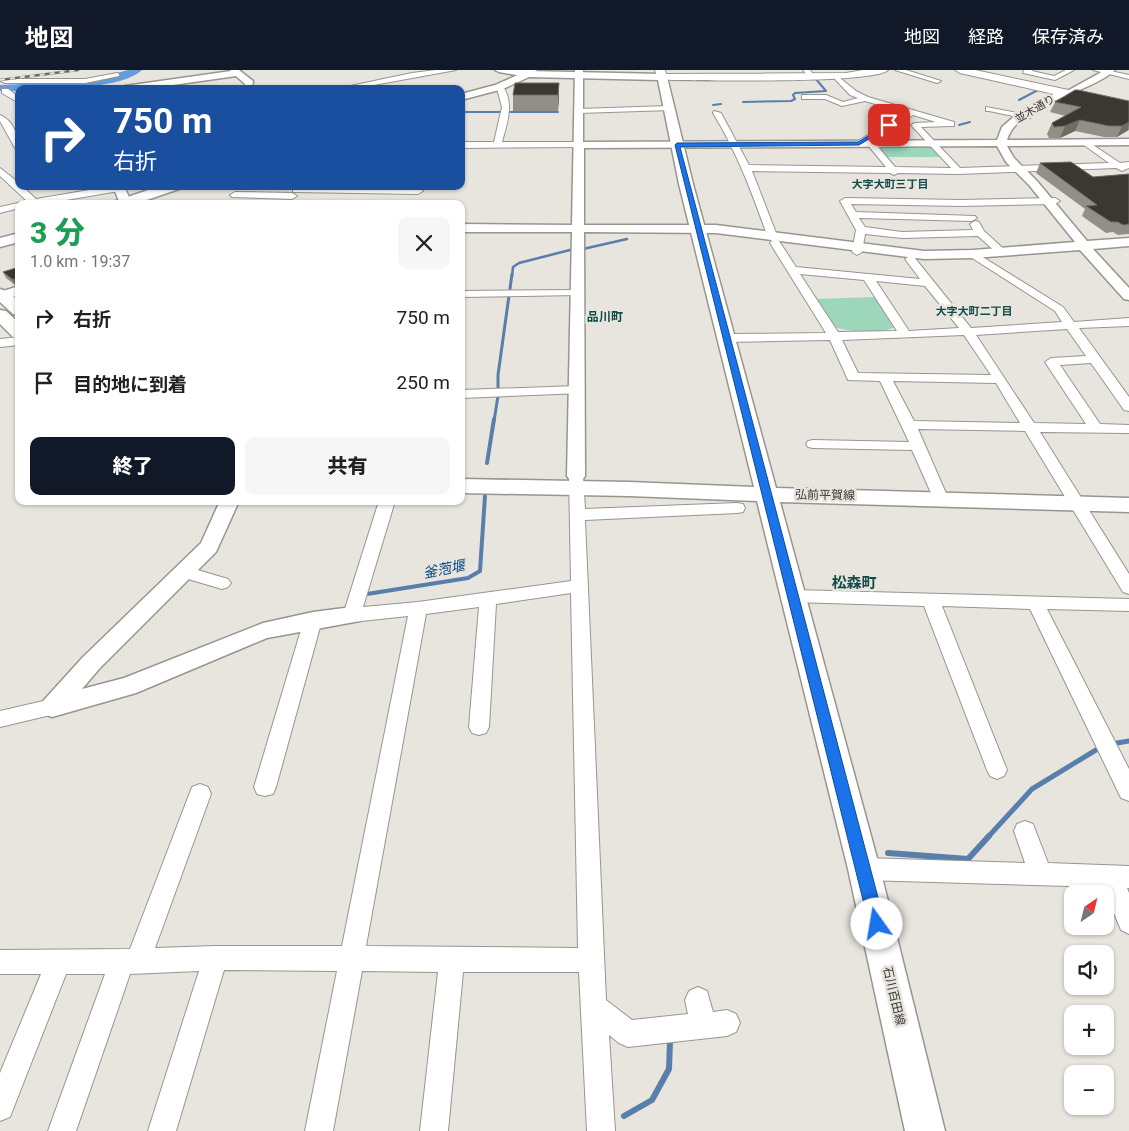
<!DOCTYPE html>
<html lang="ja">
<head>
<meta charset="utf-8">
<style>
  body { margin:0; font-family:Roboto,"Noto Sans JP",sans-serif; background:#f6f6f6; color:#202124; height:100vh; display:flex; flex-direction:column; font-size:19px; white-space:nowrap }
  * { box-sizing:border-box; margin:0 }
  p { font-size:16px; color:#757577 }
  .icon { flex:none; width:28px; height:28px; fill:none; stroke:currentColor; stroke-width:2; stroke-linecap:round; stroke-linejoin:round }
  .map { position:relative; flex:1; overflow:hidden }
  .side { position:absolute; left:15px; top:130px; width:450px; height:305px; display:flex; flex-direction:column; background:#fff; border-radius:10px; box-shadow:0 1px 4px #0004 }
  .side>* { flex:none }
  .hud { position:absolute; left:15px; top:15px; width:450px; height:105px; border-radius:10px; box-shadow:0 1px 4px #0004; background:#1a4fa0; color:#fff; overflow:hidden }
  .needle { width:32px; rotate:35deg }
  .tools { position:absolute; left:1064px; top:815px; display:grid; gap:10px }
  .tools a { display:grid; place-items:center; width:50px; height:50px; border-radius:10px; background:#fff; box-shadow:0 1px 4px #0004; font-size:25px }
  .pin { position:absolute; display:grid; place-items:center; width:42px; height:42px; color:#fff; margin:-21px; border-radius:10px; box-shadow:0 2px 8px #0006 }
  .me { position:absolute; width:55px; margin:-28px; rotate:347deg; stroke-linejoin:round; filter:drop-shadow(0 0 4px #0008) }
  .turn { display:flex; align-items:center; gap:18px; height:105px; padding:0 15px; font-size:22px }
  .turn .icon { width:65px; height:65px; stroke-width:2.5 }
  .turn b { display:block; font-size:35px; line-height:42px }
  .round { display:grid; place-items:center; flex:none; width:52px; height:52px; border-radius:10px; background:#f6f6f6 }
  .head { display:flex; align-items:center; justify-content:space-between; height:85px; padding:0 15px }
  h1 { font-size:30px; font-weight:800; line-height:38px; color:#1e9e55 }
  .button { display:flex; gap:10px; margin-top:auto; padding:10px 15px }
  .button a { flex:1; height:58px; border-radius:10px; background:#111827; color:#fff; font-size:20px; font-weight:800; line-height:58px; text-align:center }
  .button a+a { background:#f6f6f6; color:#202124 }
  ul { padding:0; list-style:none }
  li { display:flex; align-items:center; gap:15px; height:65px; padding:0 15px }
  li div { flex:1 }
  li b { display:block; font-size:19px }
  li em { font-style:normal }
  header { display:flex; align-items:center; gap:30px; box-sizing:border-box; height:70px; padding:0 25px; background:#111827; color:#fff }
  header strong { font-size:24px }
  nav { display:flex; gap:28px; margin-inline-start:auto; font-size:18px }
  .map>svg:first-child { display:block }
  .green { fill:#9cd7bc }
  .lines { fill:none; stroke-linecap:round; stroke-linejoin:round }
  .stream-far5 { stroke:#587eab; stroke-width:2 }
  .stream-far4 { stroke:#587eab; stroke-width:2.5 }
  .stream-far3 { stroke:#587eab; stroke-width:3 }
  .stream-far2 { stroke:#587eab; stroke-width:4 }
  .stream-far1 { stroke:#587eab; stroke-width:5 }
  .stream { stroke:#587eab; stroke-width:6 }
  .river { fill:#649cdd; fill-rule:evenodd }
  .minor-casing { stroke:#98958f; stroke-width:2 }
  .tertiary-casing { stroke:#98958f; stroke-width:3 }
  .secondary-casing { stroke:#98958f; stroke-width:3 }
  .primary-casing { stroke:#98958f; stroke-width:2 }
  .minor { fill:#fff; fill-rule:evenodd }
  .tertiary { fill:#fff; fill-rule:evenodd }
  .secondary { fill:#fff; fill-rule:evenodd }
  .primary { fill:#fff; fill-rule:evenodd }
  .rail-casing { stroke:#6c6966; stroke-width:2.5 }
  .rail { stroke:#e8e4de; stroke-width:2; stroke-dasharray:5; stroke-linecap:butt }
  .wall { fill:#928e88 }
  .shaded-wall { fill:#6f6c66 }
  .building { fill:#3b3832; stroke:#6f6c66 }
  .route { fill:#1a73e8; stroke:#114b97 }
  .labels { text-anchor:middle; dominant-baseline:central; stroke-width:5; stroke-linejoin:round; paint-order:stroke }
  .far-street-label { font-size:11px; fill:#3b3937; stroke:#e8e4de }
  .far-neighbourhood-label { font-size:11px; font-weight:bold; fill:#104d49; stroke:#e8e4de }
  .far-quarter-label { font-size:12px; font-weight:bold; fill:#104d49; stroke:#e8e4de }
  .street-label { font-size:12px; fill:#3b3937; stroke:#e8e4de }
  .water-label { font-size:14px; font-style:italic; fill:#0a4782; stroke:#e8e4de }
  .quarter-label { font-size:15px; font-weight:bold; fill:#104d49; stroke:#e8e4de }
</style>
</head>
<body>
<header>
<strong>地図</strong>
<nav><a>地図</a><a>経路</a><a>保存済み</a></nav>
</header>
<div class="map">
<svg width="1129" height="1061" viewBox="0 0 1129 1061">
  <rect width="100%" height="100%" fill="#e8e4de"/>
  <g class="green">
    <polygon points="878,77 930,77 940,87 887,87"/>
    <path d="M875,227L896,257C877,265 853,262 834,257L815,229Z"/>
  </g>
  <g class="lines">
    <g class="stream-far5">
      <polyline points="1019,30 1038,20"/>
      <polyline points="743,32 791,31 795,29 793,25 795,23 826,21 815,8"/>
      <polyline points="713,35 721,34"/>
      <polyline points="461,42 558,42"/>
      <polyline points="959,55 970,52"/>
    </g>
    <g class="stream-far4">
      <polyline points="583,179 627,169"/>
      <polyline points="512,206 513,197 519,193 570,180"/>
    </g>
    <g class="stream-far3">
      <polyline points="498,321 498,305 512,204"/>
      <polyline points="494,351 498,326"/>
    </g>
    <g class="stream-far2">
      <polyline points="487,393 494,349"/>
      <polyline points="367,524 468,508 480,501 485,426"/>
    </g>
    <g class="stream-far1">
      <polyline points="1117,673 1129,671"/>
      <polyline points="988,767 1032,719 1096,680"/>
    </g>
    <g class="stream">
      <polyline points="888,783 968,789 989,766"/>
      <polyline points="624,1046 652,1030 669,999 670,971"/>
    </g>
    <path class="river" d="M128,0H142C121,20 48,19 19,19V21H0V15L87,11Z"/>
    <g class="minor-casing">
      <g id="minor">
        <polygon points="436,0 456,0 352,19 336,19 412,3"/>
        <polygon points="803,0 810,0 814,6 809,7"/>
        <polygon points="895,0 906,0 941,11 937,13"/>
        <polygon points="1024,0 1033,0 1032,1 1054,6 1066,0 1074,0 1055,10 1023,3"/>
        <polygon points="1093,0 1106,0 1129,5 1129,9"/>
        <polygon points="117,3 119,4 119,6 85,13 5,13 1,11 5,9 85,9"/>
        <path d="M835,4L856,21L868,27L954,52V56H951L921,57L960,98L1109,93L1084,75L1083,73L1087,71L1120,93L1129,92V98L1122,101L1116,98L958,104L898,103L894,105L890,103L752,101L778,168L776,170L779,171L796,197L920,209L905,189L910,186L914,187L971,258L1062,252L1055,241L969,186L968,184L973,181L1063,237L1074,252L1129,248V256L1079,258L1129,327V341L1124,340L1091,293L1060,295L1100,354L1129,355V363L1040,362L1129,504V524L1123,522L1025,361L918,359L948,428L945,432H935L912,380L813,378L808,377L806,374L808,371L813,370L909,372L880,311L848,310L830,270L727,272L721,268L727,264L826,263L770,173L772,171L768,168C753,125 737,82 713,43L714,41L721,43L749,95L886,97L867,74L871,72H874L895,97L951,98L911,55L915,53L936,52L913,45L862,76H856V72L906,43L865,31L842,36L825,29H802V25H826L843,32L858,28L850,25L833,7L832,6ZM800,204L864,210L897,261L838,262ZM876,211L925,216L959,258L909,261ZM1067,259L1086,286L1051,288L1045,292L1086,354L1034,353L976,265ZM964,265L991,305L858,303L842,270ZM893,311L996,313L1020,353L914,351Z"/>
        <path d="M496,15H502C515,33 507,53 502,72H578L581,73V77L461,78V72H494L502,37Z"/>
        <polygon points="2,19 8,19 19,27 19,33 2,23"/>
        <polygon points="669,36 673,38 672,40 578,43 574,41 578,39"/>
        <polygon points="986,37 1028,45 1032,47 1028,49 989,41 986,41"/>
        <path d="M0,45C13,50 19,67 19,80L15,78L0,51Z"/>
        <polygon points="0,98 19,113 19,116 22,116 36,129 113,116 122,116 124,118 119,121 43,134 19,134 19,138 0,143 0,137 27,131 0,106"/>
        <polygon points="296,117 418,118 423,121 418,124 293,122 293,118"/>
        <polygon points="235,122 292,123 297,126 292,129 232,127 230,125"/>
        <polygon points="845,128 961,130 1055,128 1060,131 1055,134 961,136 851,134 856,142 975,146 977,148 972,151 859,148 865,157 902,162 973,160 970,154 975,151 979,152 984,161 1007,182 1002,185 998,184 978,166 902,168 865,164 862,182 857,185 852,182 856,160 840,131"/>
        <polygon points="576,220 582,223 580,225 461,227 461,221"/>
        <polygon points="19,267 19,275 0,277 0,269"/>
        <polygon points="577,316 584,320 582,323 461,328 461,320"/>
        <path d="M576,401L581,403L583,406L585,439L737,433L743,434L745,438L743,442L737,443L585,450L606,930L632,950L688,944L685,930L689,921L698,917L707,921L713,942L727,940L736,944L740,953L736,962L727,966L628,977L619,973L609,965L615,1061H587L579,902H463L448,1061H420L438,902L362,901L333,1061H305L337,901L224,900L176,1061H148L199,901L130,904L76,1061H48L105,904H66L10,1047L0,1051V1003L41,904H0V880L130,879L192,717L200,714L208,717L211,724L155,878L215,876H342L408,546L352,552L346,550L343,545L379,431H395L363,537L418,532L571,511L569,406L571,403ZM571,523L578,878L366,876L426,544L479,537L469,657L472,663L479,665L486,663L489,657L496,534Z"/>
        <polygon points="184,496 228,509 231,513 228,517 222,519 178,506 176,502 178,498"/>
        <polygon points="794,520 1129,529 1129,541 1047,539 1129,699 1129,731 1121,728 1030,539 942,536 1007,700 1004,706 997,709 990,706 987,700 924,536 794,532 788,530 785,526 788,522"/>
        <polygon points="313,543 319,545 322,550 276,717 273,724 265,726 257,724 254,717 304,550 307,545"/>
        <polygon points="52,629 59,631 62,637 59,643 0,657 0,641"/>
        <polygon points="1025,751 1033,754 1048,793 1129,796 1129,818 1127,818 1129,823 1129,864 1121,860 1103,817 864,810 856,807 853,799 856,791 864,788 1025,793 1014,761 1017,754"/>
      </g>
    </g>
    <g class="tertiary-casing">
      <g id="tertiary">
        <polygon points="230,0 239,0 253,11 252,19 244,19 245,14 236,6 145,19 121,19 125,16 231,1"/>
        <polygon points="495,0 537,0 527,7 499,2"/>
        <path d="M575,0H583V72L997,70L1002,57L1017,44L1059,21L1069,20L1105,0H1115C1089,24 1017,34 1007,70L1129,69V75L1007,76L1014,88L1037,111L1087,171L1129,168V176L1093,179L1129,218V230L1124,229L1080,180L973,188L924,189L716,163L584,162L585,406L582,410L576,412L570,410L567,406L572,162H461V154L572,155ZM997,76L1006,92L1029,115L1075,172L973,180L924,181L716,155H584V78Z"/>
        <polygon points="113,116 124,116 132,134 120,134"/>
        <polygon points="19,216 19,225 0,231 0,222"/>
        <polygon points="220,431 239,431 216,482 99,599 82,619 124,608 263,553 313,542 352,537 360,539 363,545 360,551 267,568 136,623 52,647 44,644 40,637 44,630 83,587 201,473"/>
      </g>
    </g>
    <g class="secondary-casing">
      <g id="secondary">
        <polygon points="527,1 662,4 667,7 693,114 776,418 1129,428 1129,442 780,432 880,799 945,1061 905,1061 848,799 757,431 629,426 461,423 461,409 629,412 754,417 679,114 658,10 529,7 503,19 461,30 461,24 495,15"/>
        <polygon points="160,116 180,116 179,119 135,134 114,134 116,131"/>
        <polygon points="19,163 19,172 0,177 0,168"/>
        <polygon points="0,219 6,221 19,231 19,245 13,244 0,232"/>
        <polygon points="0,240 6,241 19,253 19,268 13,267 0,254"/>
      </g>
    </g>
    <g class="primary-casing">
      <g id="primary">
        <path d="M655,0H665L666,4L846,3L863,0H888C874,14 704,10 673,10L658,9Z"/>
        <polygon points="955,0 975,0 1129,33 1129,41 960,3"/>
      </g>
    </g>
    <use href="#minor" class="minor"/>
    <use href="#tertiary" class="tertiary"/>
    <use href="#secondary" class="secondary"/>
    <use href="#primary" class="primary"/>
    <g class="rail-casing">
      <polyline id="rail" points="0,10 78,0"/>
    </g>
    <use href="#rail" class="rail"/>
  </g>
  <g class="wall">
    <polygon points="559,13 558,41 513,41 513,25"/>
    <polygon points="1129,31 1129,60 1117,67 1104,67 1075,61 1060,68 1049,68 1047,64 1052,53 1066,46 1050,42 1055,32"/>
    <polygon points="1040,93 1093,107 1129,104 1129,164 1118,165 1113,162 1106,163 1082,146 1085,139 1036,103"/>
    <polygon points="19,197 19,216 18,215 15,215 6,208 3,202"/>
  </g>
  <g class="shaded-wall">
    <polygon points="559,13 559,29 558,41 558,25"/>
    <polygon points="1080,50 1075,61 1060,68 1065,56"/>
    <polygon points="1129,52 1128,60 1117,67 1122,56"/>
    <polygon points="12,209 17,209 19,215 15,215"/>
  </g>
  <g class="building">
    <polygon points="515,13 559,13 558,25 513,25"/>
    <polygon points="1075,20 1078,20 1129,31 1129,52 1122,56 1109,56 1080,50 1065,56 1054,57 1052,53 1081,37 1055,32"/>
    <polygon points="1071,92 1093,107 1129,104 1129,154 1123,155 1118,152 1111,152 1086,136 1097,135 1040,93"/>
    <polygon points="19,197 19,215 17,209 12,209 3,202"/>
  </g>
  <polygon class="route" points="888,54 892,55 859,75 680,77 885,854 883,860 877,862 872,860 869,854 675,75 677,73 858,72"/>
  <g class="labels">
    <g class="far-street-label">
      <text transform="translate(1035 39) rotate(-30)">並木通り</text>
    </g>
    <g class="far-neighbourhood-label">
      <text x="890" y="114">大字大町三丁目</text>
      <text x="974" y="241">大字大町二丁目</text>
    </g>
    <g class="far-quarter-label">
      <text x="605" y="247">品川町</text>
    </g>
    <g class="street-label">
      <text transform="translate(825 425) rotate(1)">弘前平賀線</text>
      <text transform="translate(894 926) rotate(77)">石川百田線</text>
    </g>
    <g class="water-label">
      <text transform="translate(444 499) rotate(-11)">釜萢堰</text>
    </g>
    <g class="quarter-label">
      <text x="854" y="513">松森町</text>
    </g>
  </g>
</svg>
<div class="tools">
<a><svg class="needle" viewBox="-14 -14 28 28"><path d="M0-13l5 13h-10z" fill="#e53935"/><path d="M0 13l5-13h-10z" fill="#757577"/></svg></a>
<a><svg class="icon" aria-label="sound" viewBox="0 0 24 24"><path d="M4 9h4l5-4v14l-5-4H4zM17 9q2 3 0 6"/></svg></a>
<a>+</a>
<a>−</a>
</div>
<div class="pin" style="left:889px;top:55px;background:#d93025"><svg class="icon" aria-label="arrive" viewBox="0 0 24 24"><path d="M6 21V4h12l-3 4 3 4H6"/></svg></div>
<svg class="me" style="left:877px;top:854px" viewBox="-20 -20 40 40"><circle r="19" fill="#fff"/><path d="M0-13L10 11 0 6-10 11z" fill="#1a73e8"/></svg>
<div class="hud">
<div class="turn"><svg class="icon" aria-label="right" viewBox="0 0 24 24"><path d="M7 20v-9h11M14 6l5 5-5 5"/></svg><div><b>750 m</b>右折</div></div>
</div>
<section class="side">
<div class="head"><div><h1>3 分</h1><p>1.0 km · 19:37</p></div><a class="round"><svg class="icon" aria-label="close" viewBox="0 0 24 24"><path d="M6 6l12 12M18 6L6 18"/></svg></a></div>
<ul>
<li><svg class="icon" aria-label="right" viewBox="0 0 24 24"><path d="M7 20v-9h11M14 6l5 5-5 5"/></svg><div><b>右折</b></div><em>750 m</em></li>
<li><svg class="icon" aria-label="arrive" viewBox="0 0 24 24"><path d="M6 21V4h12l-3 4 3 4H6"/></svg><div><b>目的地に到着</b></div><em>250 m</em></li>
</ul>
<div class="button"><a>終了</a><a>共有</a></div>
</section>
</div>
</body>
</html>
